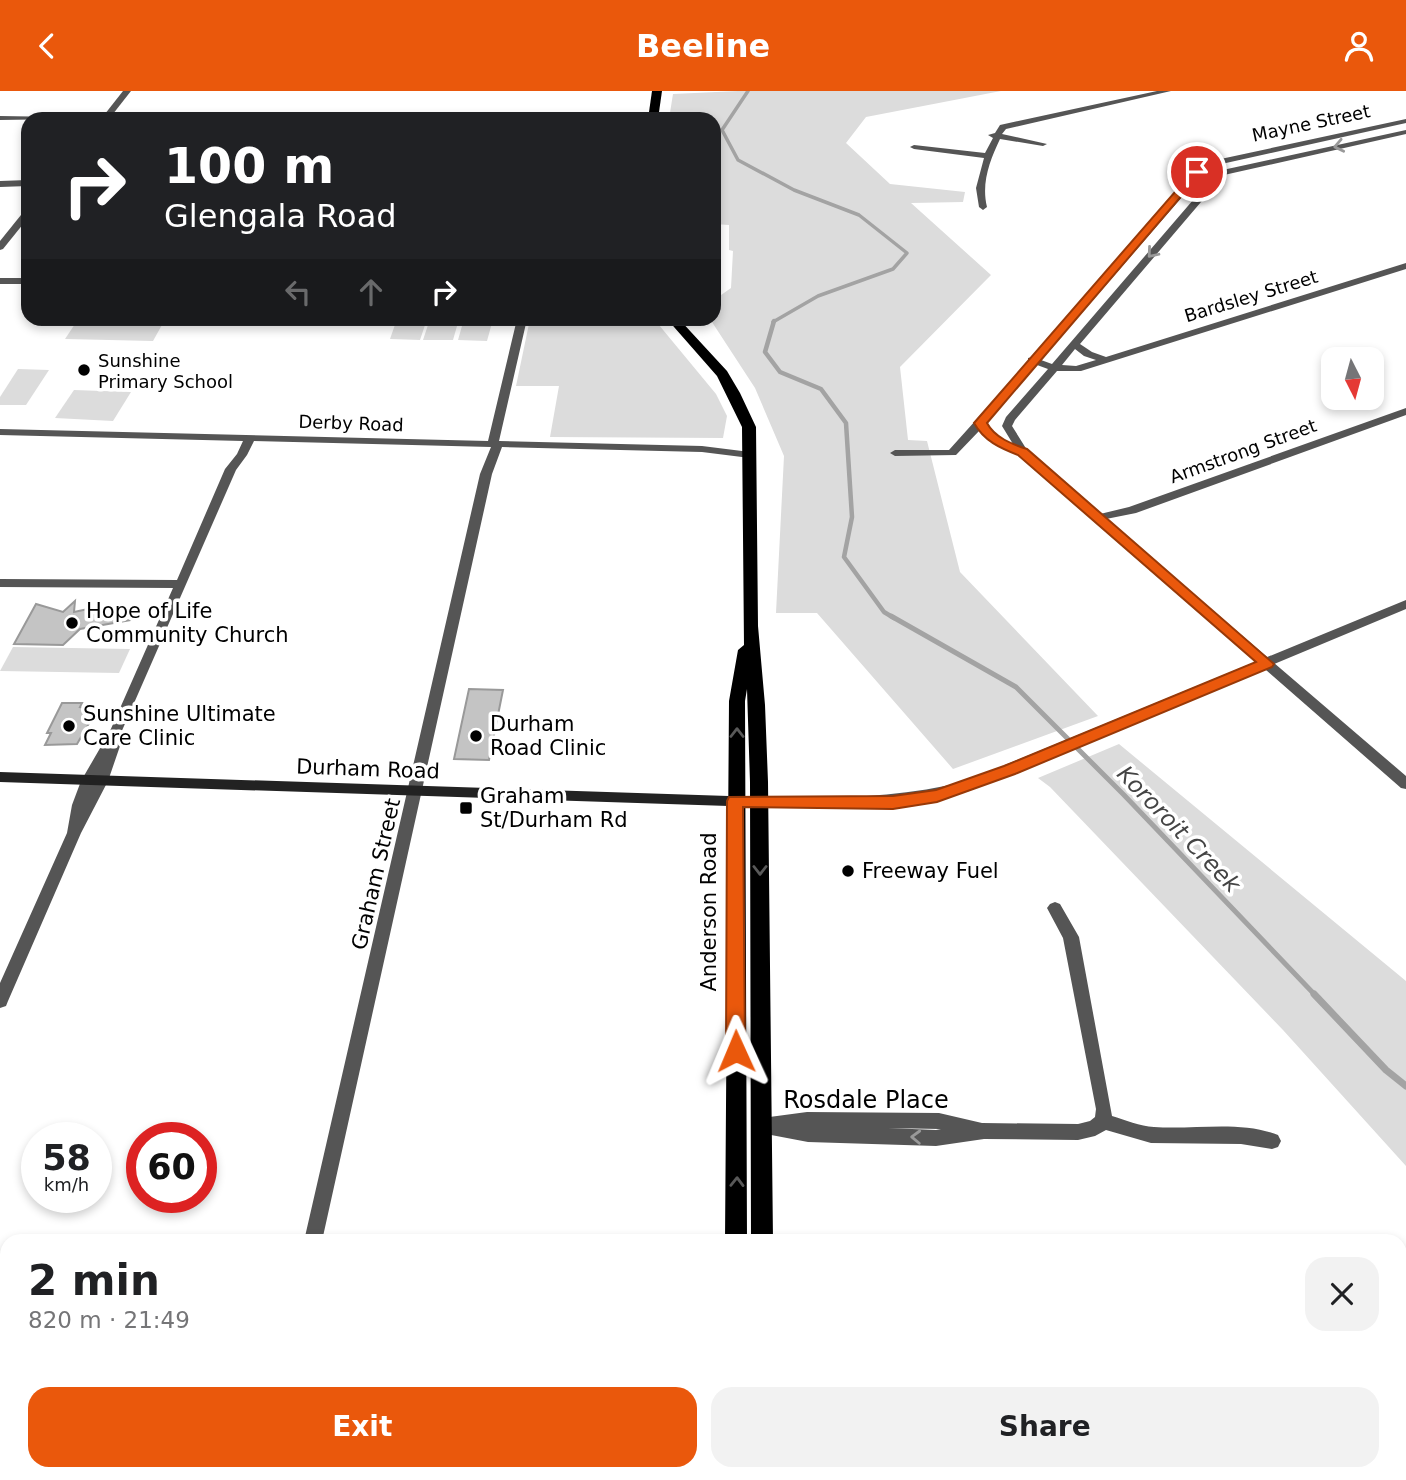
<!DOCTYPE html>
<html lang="en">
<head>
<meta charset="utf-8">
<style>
  body { margin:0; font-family:"DejaVu Sans",sans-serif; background:#f2f2f2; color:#202124; height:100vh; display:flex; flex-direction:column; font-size:26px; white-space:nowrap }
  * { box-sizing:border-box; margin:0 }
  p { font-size:23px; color:#757577 }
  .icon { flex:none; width:38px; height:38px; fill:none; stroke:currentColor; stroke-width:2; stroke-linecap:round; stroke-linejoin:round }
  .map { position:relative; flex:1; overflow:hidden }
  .side { position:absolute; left:0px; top:1143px; width:1407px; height:247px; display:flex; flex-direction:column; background:#fff; border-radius:21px 21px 0 0; box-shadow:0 4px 10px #0003 }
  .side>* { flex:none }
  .banner { position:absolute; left:21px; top:21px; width:700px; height:214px; border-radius:21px; box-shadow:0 4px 10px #0003; background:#202124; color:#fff; overflow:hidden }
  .needle { width:46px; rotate:174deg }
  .tools { position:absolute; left:1321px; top:256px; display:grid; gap:14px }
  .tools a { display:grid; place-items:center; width:63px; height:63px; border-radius:14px; background:#fff; box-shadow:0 4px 10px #0003; font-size:35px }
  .speed { position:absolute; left:21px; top:1031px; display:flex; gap:14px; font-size:35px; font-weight:700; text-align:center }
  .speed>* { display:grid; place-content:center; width:91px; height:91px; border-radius:50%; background:#fff; box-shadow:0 4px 10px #0003; line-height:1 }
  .speed small { font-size:18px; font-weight:400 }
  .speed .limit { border:10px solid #d22; background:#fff; color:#111 }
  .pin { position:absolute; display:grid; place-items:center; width:60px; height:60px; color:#fff; margin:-30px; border:4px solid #fff; border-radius:50%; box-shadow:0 2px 7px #0007 }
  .me { position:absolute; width:77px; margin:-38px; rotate:359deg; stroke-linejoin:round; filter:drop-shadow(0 0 5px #0008) }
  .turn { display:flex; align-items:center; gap:24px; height:147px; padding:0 28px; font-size:32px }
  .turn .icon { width:91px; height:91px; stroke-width:2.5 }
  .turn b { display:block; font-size:49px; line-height:60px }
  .lanes { display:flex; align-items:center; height:66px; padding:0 28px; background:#0003; justify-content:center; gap:35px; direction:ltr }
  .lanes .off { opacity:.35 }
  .round { display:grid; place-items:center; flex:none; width:74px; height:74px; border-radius:21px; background:#f2f2f2 }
  .summary { display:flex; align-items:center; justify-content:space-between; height:119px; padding:0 28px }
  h1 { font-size:42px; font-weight:700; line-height:52px }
  .cta { display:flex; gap:14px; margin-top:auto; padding:14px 28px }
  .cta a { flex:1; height:80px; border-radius:21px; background:#ea580c; color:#fff; font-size:28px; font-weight:700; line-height:80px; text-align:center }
  .cta a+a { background:#f2f2f2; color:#202124 }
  header { display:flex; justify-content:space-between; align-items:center; height:91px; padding:0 28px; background:#ea580c; color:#fff; font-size:32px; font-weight:700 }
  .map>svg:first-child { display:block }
  .green { fill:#dcdcdc }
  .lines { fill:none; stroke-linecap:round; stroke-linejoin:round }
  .stream-far3 { stroke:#a3a3a3; stroke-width:3.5 }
  .stream-far2 { stroke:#a3a3a3; stroke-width:4.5 }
  .stream-far1 { stroke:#a3a3a3; stroke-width:5 }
  .stream { stroke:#a3a3a3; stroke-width:7 }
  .building { fill:#c4c4c4; stroke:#999; stroke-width:2 }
  .minor { fill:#555; fill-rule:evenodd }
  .tertiary { fill:#555; fill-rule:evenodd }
  .secondary { fill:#222; fill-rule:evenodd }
  .primary { fill:#000; fill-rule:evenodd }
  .oneway { stroke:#999 }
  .oneway2 { stroke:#595959 }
  .route { fill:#ea580c; stroke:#983908; stroke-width:2 }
  .poi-dot { fill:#000; stroke:#fff; stroke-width:2.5 }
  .labels { text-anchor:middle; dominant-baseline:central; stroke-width:7; stroke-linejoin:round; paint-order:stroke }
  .far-street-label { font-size:18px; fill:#000; stroke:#fff }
  .far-poi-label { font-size:18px; fill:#000; stroke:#fff; text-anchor:start }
  .poi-label { font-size:21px; fill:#000; stroke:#fff; text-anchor:start }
  .street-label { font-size:21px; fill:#000; stroke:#fff }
  .water-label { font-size:23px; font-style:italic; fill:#444; stroke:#fff }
  .near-street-label { font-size:24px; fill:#000; stroke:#fff }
</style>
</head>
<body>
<header><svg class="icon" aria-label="back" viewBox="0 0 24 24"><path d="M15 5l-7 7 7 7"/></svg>Beeline<svg class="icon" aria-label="person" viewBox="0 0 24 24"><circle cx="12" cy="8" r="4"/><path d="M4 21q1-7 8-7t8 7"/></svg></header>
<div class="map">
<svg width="1406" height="1389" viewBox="0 0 1406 1389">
  <rect width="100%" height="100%" fill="#fff"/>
  <g class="green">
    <polygon points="738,0 1001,0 866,26 846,52 890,93 965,101 963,111 911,112 991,184 900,276 908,349 927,350 960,481 1098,625 953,678 817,522 776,522 784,365 755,297 710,228 714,228 714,209 731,197 733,160 729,159 729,134 714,133 714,28 669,28 673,3"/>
    <polygon points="397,228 427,228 420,249 390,248"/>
    <polygon points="430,228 459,228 453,249 423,249"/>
    <polygon points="464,228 493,228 487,250 458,249"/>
    <polygon points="530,228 654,228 716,303 727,325 723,347 550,346 559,295 516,295"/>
    <polygon points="77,230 163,232 153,250 65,248"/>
    <polygon points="18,278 49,279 26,314 0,314 0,306"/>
    <polygon points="74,299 131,301 113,330 55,327"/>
    <polygon points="13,556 130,558 119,582 0,580"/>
    <polygon points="1119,653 1406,890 1406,1075 1283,939 1050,696 1038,687"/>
  </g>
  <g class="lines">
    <polyline class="stream-far3" points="748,0 722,39 738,69 794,99 859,124 907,162 893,178 818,205 773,231"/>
    <polyline class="stream-far2" points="774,230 765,261 780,281 821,298 846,332 852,426 844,466 884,521 894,527"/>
    <polyline class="stream-far1" points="891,525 1016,596 1124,704 1316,905"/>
    <polyline class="stream" points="1314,903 1386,979 1406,995"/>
  </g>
  <g class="building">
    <polygon points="75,510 74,521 102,515 137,528 80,538 63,554 14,553 36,513 63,521"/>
    <polygon points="469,598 503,599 489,669 454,668"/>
    <polygon points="62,612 82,612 80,616 94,617 92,622 95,622 77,653 45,654 51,642 47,642"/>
  </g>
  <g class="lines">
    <g class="minor">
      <path d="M1157,0H1171L1006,38L1002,43L1047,53L1043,55L1000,48C990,69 981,92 987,116L983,119L979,116L976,97L984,67L914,58L910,56L914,54L985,62L993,47L988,44L995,42L1000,34Z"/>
      <polygon points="0,25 62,26 66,28 0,29"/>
      <polygon points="77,26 124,26 128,28 73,28"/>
      <path d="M1406,28V32L1208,76L1041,269L1052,273L1218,80L1406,39V43L1224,84L1080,253L1092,261L1106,266L1406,172V178L1081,280H1057L1015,329L1012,335L1027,359L1100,423L1129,416L1406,317V324L1136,422L1106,428L1406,685V698L1401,697L1019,363L995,353L980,339L956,364L895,365L890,362L895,359H949L1028,271V267L1033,266L1202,72ZM1075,258L1084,265L1096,269L1076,275L1062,274ZM1037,274L1048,278L1006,326L1002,335L1013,353L997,345L986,332Z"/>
      <polygon points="28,89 28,95 0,96 0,90"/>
      <rect x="0" y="187" width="28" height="6"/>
      <polygon points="517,228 527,228 499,350 702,355 750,361 755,364 750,367 702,361 502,356 492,383 322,1150 304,1150 480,383 491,356 254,350 247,364 236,379 117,651 120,655 108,690 81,742 8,910 6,915 0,917 0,892 67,742 72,714 81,690 110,640 173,497 0,496 0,488 177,489 225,378 237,363 243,350 0,344 0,338 488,350"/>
      <path d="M1055,811L1060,813L1079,846L1112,1025C1125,1029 1140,1035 1154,1036C1194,1039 1240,1029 1278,1044L1281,1050L1278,1056L1272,1058L1241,1053L1151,1052L1106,1039L1095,1045L1078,1049L984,1048L936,1055L808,1051L756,1041L753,1035L756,1029L762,1027L807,1021L939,1022L982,1032L1078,1033L1090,1030L1095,1026L1096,1018L1063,847L1047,817L1050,813ZM888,1037L939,1038H941L936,1039Z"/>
    </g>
    <g class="tertiary">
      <polygon points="123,0 131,0 109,28 101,28"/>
      <polygon points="28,118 28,127 3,158 0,159 0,150 25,119"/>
      <path d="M1406,509V518L969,700C899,718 830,718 759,716L754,715L752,711L754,707L759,706C829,707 897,708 966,690Z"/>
      <polygon points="0,1311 7,1312 7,1332 0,1331"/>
      <rect x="0" y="1338" width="7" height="20"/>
      <polygon points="577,1382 618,1382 620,1389 580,1389"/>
      <polygon points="673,1382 701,1382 703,1389 676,1389"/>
    </g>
    <polygon class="secondary" points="0,681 759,706 764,707 766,711 764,715 759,716 0,691"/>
    <g class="primary">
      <polygon points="652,0 662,0 658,28 648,28"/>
      <polygon points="667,228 679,228 727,280 740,302 756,336 758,535 765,614 768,691 773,1150 751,1150 750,691 747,598 745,610 747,1150 725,1150 729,610 738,559 744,554 742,336 717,285"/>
      <rect x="713" y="1382" width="26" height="7"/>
      <rect x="751" y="1382" width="26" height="7"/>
    </g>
  </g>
  <defs><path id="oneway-chevron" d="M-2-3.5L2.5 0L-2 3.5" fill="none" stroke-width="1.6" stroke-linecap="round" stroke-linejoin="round" transform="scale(1.75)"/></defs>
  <g class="oneway">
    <use href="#oneway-chevron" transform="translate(1339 55) rotate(168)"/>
    <use href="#oneway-chevron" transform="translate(1152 162) rotate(130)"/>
    <use href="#oneway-chevron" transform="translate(916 1046) rotate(-178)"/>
  </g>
  <g class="oneway2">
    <use href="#oneway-chevron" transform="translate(737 642) rotate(-90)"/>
    <use href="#oneway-chevron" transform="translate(760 779) rotate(90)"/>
    <use href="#oneway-chevron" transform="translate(737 1091) rotate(-89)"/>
  </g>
  <path class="route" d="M1194,79L1202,81L987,332C995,347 1012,353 1027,358L1274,573L1272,576L1015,683L937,711L893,718L743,716L745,960L742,966L736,968L729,966L726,960L727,710L729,706L893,705L936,699L1004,675L1256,571L1018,364C1000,357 984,350 974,332Z"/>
  <g class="poi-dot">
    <circle cx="84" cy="279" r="7"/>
    <circle cx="72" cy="532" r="7"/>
    <circle cx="69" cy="635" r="7"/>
    <circle cx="476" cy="645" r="7"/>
    <rect x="459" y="710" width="14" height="14" rx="3.5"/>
    <circle cx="848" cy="780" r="7"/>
  </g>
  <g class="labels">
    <g class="far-street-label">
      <text transform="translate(1311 32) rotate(-12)">Mayne Street</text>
      <text transform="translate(1251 205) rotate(-17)">Bardsley Street</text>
      <text transform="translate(351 332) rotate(2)">Derby Road</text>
      <text transform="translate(1243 360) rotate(-20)">Armstrong Street</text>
    </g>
    <g class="far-poi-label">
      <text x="98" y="269">Sunshine<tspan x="98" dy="21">Primary School</tspan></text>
    </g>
    <g class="poi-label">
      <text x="86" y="520">Hope of Life<tspan x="86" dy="24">Community Church</tspan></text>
      <text x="83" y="623">Sunshine Ultimate<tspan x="83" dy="24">Care Clinic</tspan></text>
      <text x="490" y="633">Durham<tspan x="490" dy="24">Road Clinic</tspan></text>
      <text x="480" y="705">Graham<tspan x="480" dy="24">St/Durham Rd</tspan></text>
      <text x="862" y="780">Freeway Fuel</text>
    </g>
    <g class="street-label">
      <text transform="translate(368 678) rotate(2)">Durham Road</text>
      <text transform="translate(376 783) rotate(-77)">Graham Street</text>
      <text transform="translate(709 821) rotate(-90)">Anderson Road</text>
    </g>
    <g class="water-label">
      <text transform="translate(1179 738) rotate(46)">Kororoit Creek</text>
    </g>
    <g class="near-street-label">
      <text x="866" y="1009">Rosdale Place</text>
    </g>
  </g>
</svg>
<div class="tools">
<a><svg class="needle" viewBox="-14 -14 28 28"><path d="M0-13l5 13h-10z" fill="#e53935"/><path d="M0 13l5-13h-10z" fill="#757577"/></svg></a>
</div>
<div class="speed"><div>58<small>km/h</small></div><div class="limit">60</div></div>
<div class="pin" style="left:1197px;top:81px;background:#d93025"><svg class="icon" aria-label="arrive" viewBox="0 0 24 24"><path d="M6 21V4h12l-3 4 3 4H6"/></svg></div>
<svg class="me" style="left:736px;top:960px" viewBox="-20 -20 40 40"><path d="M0-17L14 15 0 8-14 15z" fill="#ea580c" stroke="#fff" stroke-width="4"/></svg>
<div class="banner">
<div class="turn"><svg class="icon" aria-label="right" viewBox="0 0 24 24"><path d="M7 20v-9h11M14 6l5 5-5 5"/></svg><div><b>100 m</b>Glengala Road</div></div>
<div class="lanes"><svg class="icon off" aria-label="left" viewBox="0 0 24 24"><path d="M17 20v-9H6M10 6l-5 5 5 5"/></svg><svg class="icon off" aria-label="ahead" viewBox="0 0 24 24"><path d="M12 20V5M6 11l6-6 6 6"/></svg><svg class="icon" aria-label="right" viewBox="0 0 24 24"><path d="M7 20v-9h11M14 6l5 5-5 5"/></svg></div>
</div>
<section class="side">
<div class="summary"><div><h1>2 min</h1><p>820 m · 21:49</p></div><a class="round"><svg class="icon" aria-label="close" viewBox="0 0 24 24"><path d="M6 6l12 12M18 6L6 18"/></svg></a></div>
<div class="cta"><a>Exit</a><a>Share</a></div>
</section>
</div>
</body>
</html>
